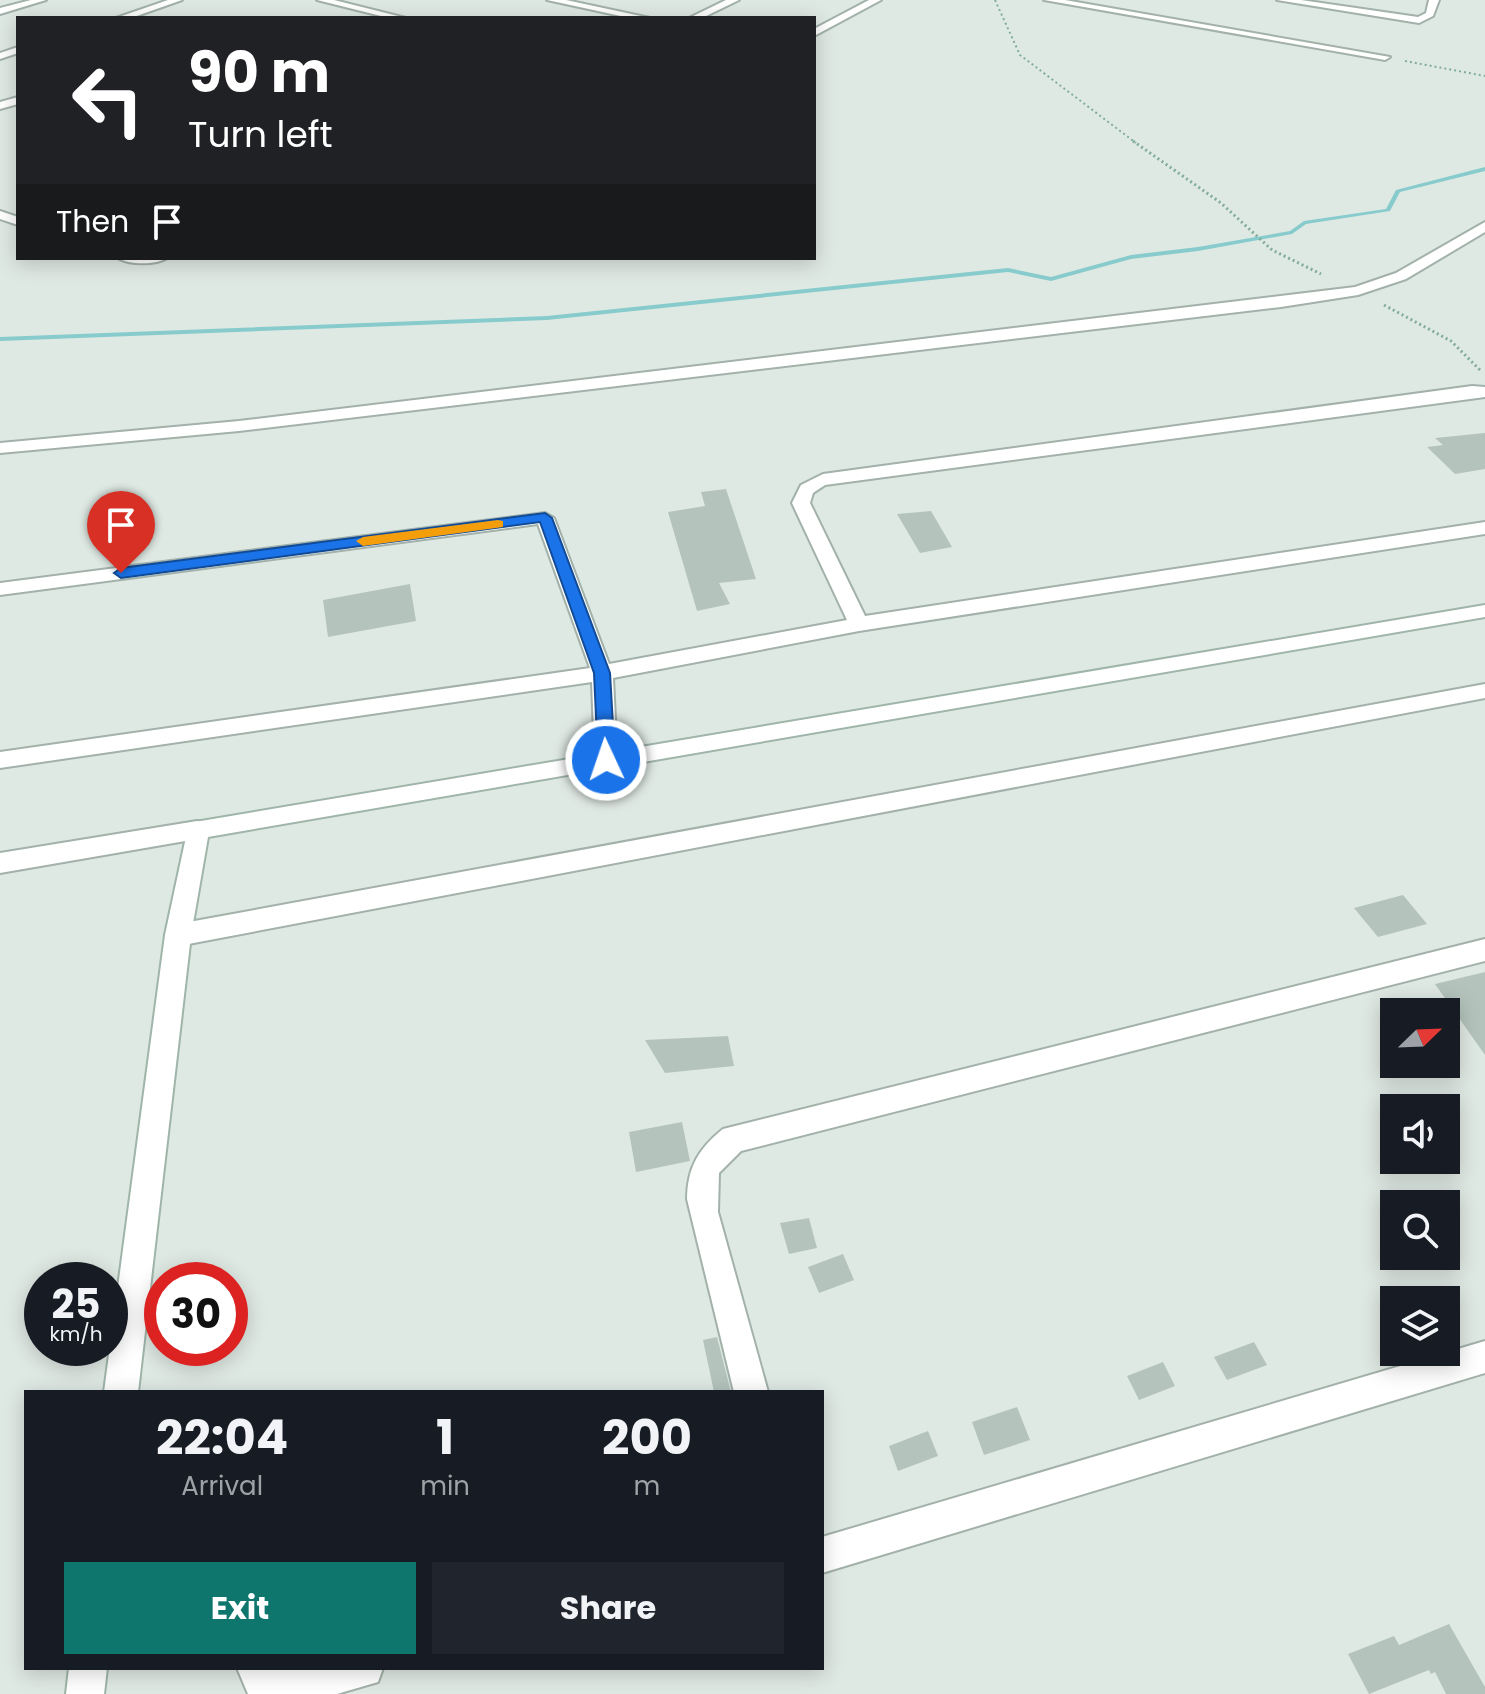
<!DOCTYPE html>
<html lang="en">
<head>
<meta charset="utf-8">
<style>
  body { margin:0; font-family:Poppins,sans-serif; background:#20242c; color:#f1f3f6; height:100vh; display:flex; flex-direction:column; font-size:30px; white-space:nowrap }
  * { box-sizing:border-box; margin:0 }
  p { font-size:26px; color:#9ea1a6 }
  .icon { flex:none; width:44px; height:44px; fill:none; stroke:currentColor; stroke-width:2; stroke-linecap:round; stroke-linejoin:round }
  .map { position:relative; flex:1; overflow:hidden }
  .drawer { position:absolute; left:24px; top:1390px; width:800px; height:280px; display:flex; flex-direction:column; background:#171b24; border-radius:0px; box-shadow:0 4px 20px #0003 }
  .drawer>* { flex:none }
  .top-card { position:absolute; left:16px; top:16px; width:800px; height:244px; border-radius:0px; box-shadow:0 4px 20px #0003; background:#202124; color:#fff; overflow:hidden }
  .needle { width:52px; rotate:67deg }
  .controls { position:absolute; left:1380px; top:998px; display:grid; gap:16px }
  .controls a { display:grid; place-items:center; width:80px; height:80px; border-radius:0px; background:#171b24; box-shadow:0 4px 20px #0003; font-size:40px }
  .speed { position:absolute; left:24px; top:1262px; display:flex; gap:16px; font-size:40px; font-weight:700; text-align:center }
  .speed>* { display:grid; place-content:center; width:104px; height:104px; border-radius:50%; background:#171b24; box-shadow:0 4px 20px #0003; line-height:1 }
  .speed small { font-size:20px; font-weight:400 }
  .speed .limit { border:12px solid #d22; background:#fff; color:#111 }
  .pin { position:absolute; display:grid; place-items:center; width:68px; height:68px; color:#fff; margin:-82px -34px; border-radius:50% 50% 50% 0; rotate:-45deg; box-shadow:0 0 8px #0007 }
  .pin .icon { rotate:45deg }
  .me { position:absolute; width:88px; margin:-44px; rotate:357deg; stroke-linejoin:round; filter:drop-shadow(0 0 6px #0008) }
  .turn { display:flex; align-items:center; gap:28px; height:168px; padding:0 40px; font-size:36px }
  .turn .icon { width:104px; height:104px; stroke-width:2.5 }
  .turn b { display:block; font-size:56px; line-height:68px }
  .then { display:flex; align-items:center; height:76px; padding:0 40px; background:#0003; gap:16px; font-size:30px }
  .eta { display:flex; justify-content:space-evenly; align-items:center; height:136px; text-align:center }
  .eta b { font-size:48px; font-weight:700; line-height:56px }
  .primary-button { display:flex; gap:16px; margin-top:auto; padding:16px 40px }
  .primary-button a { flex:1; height:92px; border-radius:0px; background:#0f766e; color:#fff; font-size:32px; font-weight:700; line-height:92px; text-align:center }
  .primary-button a+a { background:#20242c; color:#f1f3f6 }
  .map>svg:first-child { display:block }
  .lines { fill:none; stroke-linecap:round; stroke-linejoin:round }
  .stream { fill:#88cbcd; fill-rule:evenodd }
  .building { fill:#b4c4bc }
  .street-casing { stroke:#a2b1a9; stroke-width:4 }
  .secondary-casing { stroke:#9fb5aa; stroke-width:4 }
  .path-far1 { stroke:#80ac99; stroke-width:2; stroke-dasharray:2 3; stroke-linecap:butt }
  .path { stroke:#80ac99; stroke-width:3; stroke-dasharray:2 3; stroke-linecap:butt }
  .street { fill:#fff; fill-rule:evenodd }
  .secondary { fill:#fff; fill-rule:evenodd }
  .route { fill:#1a73e8; stroke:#114b97; stroke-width:2 }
  .slow { fill:#f59e0b }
</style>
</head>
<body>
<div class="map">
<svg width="1485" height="1694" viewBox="0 0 1485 1694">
  <rect width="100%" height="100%" fill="#dfe9e3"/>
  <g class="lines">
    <polygon class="stream" points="1485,167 1485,171 1400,192 1390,211 1306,224 1292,234 1198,251 1131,259 1051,281 1008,272 547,320 0,341 0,337 547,316 1008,268 1051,277 1131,255 1198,247 1290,231 1304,221 1386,209 1396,190"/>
  </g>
  <g class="building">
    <polygon points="1485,433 1485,469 1455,474 1427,447 1443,445 1435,438"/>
    <polygon points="726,489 756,579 719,583 730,604 697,611 668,512 705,506 701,492"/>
    <polygon points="931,511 952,547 920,553 897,514"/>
    <polygon points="410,584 416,621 328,637 323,600"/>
    <polygon points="1403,895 1427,924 1378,937 1354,908"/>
    <polygon points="1485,972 1485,1055 1435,984"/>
    <polygon points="728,1036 734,1066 665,1073 645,1040"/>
    <polygon points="682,1122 690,1161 636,1172 629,1132"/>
    <polygon points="809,1218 817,1248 789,1254 780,1223"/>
    <polygon points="843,1254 854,1280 819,1293 808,1267"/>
    <polygon points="717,1337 731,1392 714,1392 703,1340"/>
    <polygon points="1254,1342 1267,1365 1227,1380 1214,1357"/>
    <polygon points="1163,1362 1175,1386 1139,1400 1127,1376"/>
    <polygon points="1017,1407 1030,1440 984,1455 972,1422"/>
    <polygon points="928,1431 938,1456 898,1471 889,1446"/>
    <polygon points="1449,1624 1485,1687 1485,1694 1446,1694 1435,1672 1431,1674 1429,1670 1369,1694 1348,1654 1394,1636 1399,1645"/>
  </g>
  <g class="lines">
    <g class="street-casing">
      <g id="street">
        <polygon points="31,0 46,0 0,14 0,8"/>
        <polygon points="168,0 182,0 131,18 116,18"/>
        <polygon points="317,0 334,0 406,18 389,18"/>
        <polygon points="547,0 566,0 650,18 630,18"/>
        <polygon points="726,0 739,0 702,18 689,18"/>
        <polygon points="869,0 881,0 814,36 814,29"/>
        <polygon points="1044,0 1065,0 1390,57 1385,60"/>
        <polygon points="1277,0 1301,0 1418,17 1426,13 1429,0 1439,0 1433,16 1419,23"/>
        <polygon points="18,47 18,53 0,59 0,53"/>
        <polygon points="18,97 18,104 0,109 0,102"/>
        <polygon points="0,211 18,217 18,225 0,219"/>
        <polygon points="1485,222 1485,232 1406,279 1358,295 1281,307 239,431 0,453 0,443 239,421 1355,287 1396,273"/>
        <path d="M118,258H167C156,265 129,265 118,258Z"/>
        <polygon points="1472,386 1485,387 1485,397 825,485 813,493 810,503 865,616 1485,522 1485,534 859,631 613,678 617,760 606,768 595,760 592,682 0,768 0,752 590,668 538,524 0,595 0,583 545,513 554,518 609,664 847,620 792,503 801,485 823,474"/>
        <polygon points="1485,684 1485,698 178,946 169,943 165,935 169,927 178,924"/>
        <polygon points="197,821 205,823 209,830 205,837 197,839 0,873 0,853"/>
        <path d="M1485,939V961L741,1151L719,1173L718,1212L768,1392H734L687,1199C687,1168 699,1148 723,1129Z"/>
        <polygon points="1485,1341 1485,1373 822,1573 822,1537"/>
        <polygon points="237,1668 383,1668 378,1682 337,1694 248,1694"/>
      </g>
    </g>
    <g class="secondary-casing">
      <g id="secondary">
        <polygon points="1485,605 1485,617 208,837 191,935 138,1392 104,1392 165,935 189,823"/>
        <polygon points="69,1668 107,1668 104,1694 66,1694"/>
      </g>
    </g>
    <g class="path-far1">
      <polyline points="995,0 1020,55 1136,143"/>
      <polyline points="1405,61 1485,76"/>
    </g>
    <g class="path">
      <polyline points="1133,141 1221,203 1272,250 1321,274"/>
      <polyline points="1384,305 1451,341 1480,370"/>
    </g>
    <use href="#street" class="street"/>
    <use href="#secondary" class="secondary"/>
  </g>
  <polygon class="route" points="545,513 552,518 610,673 615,760 606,766 598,760 594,673 540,522 121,578 114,573 121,568"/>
  <polygon class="slow" points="498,520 503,521 503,527 363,546 356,541 363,537"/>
</svg>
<div class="controls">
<a><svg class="needle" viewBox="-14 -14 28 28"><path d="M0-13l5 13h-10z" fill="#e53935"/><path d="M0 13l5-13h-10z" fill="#9ea1a6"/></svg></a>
<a><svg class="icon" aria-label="sound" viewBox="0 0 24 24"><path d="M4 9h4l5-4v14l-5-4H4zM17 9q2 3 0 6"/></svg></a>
<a><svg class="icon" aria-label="search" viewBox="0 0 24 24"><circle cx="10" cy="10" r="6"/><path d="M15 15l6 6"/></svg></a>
<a><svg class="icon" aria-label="layers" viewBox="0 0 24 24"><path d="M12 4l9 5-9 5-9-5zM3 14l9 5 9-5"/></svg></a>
</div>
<div class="speed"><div>25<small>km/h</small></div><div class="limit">30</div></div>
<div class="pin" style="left:121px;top:573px;background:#d93025"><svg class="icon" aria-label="arrive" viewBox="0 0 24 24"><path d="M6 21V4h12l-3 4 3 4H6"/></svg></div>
<svg class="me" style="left:606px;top:760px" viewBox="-20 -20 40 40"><circle r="17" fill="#1a73e8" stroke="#fff" stroke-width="3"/><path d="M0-11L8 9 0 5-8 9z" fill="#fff"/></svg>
<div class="top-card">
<div class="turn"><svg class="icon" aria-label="left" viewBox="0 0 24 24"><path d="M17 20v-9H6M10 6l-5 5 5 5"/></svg><div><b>90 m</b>Turn left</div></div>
<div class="then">Then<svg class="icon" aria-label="arrive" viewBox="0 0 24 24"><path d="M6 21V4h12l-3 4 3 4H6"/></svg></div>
</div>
<section class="drawer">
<div class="eta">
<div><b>22:04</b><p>Arrival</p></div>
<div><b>1</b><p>min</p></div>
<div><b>200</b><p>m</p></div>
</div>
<div class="primary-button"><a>Exit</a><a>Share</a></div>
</section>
</div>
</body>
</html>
